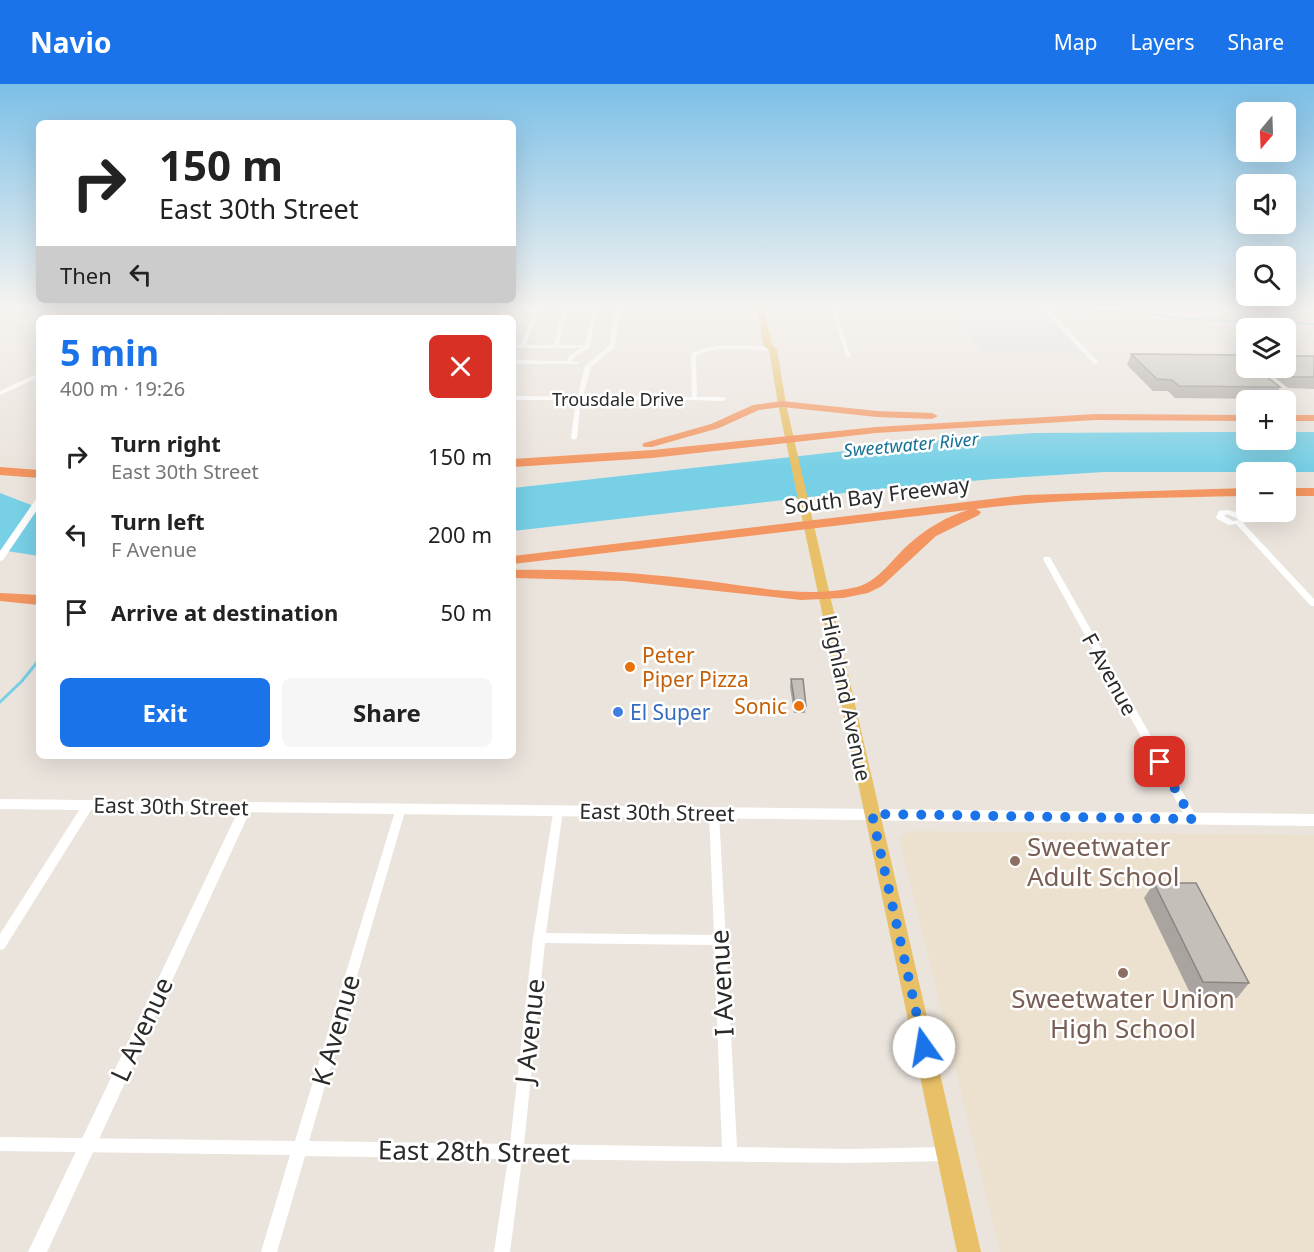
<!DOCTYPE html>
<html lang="en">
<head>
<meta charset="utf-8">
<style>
  body { margin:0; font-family:"Noto Sans",sans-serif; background:#f6f6f6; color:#222; height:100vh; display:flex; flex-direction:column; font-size:22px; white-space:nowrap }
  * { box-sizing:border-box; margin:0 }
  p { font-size:20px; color:#767676 }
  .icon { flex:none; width:33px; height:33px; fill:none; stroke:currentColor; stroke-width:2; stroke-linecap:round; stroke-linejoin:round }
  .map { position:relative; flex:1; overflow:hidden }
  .details { position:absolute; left:36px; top:231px; width:480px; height:444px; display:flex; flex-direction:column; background:#fff; border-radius:9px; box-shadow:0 6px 24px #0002 }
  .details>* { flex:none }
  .top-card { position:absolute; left:36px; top:36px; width:480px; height:183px; border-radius:9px; box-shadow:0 6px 24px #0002; background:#fff; color:#222; overflow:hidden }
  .needle { width:39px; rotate:199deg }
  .buttons { position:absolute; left:1236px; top:18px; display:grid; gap:12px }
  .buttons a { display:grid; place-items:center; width:60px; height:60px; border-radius:9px; background:#fff; box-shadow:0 6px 24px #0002; font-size:30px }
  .pin { position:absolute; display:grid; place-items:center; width:51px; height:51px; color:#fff; margin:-26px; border-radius:12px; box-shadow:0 3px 9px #0006 }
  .me { position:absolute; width:66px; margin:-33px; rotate:347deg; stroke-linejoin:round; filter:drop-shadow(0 0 4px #0008) }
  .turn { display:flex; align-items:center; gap:21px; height:126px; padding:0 24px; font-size:27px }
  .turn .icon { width:78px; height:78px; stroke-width:2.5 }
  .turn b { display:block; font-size:42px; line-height:51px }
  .then { display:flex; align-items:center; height:57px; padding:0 24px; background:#0003; gap:12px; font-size:22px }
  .round { display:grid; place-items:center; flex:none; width:63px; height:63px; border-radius:9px; background:#f6f6f6 }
  .headline { display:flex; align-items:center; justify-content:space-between; height:102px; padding:0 24px }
  h1 { font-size:36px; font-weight:700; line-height:45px; color:#1a73e8 }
  .action { display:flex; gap:12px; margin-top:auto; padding:12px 24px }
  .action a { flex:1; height:69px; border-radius:9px; background:#1a73e8; color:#fff; font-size:24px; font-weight:700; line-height:69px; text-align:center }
  .action a+a { background:#f6f6f6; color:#222 }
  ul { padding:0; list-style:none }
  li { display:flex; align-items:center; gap:18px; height:78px; padding:0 24px }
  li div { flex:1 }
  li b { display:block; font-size:22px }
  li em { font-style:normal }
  header { display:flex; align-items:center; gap:36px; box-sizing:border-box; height:84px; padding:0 30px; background:#1a73e8; color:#fff }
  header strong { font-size:28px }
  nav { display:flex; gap:33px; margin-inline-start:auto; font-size:21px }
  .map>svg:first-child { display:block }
  .industrial { fill:#dfdde4 }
  .education { fill:#ece0ce }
  .water { fill:#77d0e6 }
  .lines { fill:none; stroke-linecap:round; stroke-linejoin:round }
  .stream-far1 { stroke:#77d0e6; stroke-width:1.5 }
  .stream { stroke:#77d0e6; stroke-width:3 }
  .minor { fill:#fff; fill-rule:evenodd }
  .tertiary { fill:#fff; fill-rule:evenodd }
  .secondary { fill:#fff; fill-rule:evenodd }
  .primary { fill:#e7c067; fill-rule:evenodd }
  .motorway { fill:#f39661; fill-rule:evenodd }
  .wall { fill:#a9a49f }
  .building { fill:#c4bfb9; stroke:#898682; stroke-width:1.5 }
  .route { stroke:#1a73e8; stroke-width:10; stroke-dasharray:0 18 }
  .food-dot { fill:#e8710a; stroke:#fff; stroke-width:2 }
  .shop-dot { fill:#3f7fe0; stroke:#fff; stroke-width:2 }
  .education-dot { fill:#8d6e63; stroke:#fff; stroke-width:2 }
  .labels { text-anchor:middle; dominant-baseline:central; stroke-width:5; stroke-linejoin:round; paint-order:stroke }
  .far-street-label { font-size:18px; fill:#2a2a2a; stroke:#fff }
  .far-water-label { font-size:18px; font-style:italic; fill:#177092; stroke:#fff }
  .street-label { font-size:21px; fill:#2a2a2a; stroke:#fff }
  .food-label { font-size:21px; fill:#c56008; stroke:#fff; text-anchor:start }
  .shop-label { font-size:21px; fill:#366cbe; stroke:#fff; text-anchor:start }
  .near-education-label { font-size:26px; fill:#785e54; stroke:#fff; text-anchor:start }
  .near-street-label { font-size:26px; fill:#2a2a2a; stroke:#fff }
</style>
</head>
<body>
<header>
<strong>Navio</strong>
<nav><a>Map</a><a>Layers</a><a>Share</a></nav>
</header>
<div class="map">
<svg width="1314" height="1168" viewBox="0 0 1314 1168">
  <rect width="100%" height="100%" fill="#ebe4dd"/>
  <polygon class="industrial" points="948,221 1038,221 1083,270 981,269"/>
  <polygon class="education" points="908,747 1314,751 1314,1168 1000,1168 899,753"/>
  <g class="water">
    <polygon points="1218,348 1246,348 1246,356 1286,356 1286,348 1314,348 1314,388 1104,388 994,395 879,405 513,447 513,404 961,354 1032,349"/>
    <polygon points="0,409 39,424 39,472 0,466"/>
  </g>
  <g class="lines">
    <polyline class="stream-far1" points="1063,230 1128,226 1181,235 1314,240"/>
    <polyline class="stream" points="0,618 22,597 39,576"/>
    <g class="minor">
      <polygon points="341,221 345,221 344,223 406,225 408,226 406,227 342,225 335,234 330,234"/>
      <polygon points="506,221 510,221 504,234 500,234"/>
      <path d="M536,221H540L526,261H554L564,221H568V224H592L593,221H597L590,263L573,274L572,277L578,278V280H513V276L566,277L569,272L581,264H513V260L521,261ZM567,226H592L585,261H559Z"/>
      <polygon points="830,221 834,221 851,273 846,272"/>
      <polygon points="39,289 39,293 0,311 0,307"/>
      <polygon points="513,312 581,313 577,354 574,356 571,354 576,316 513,316"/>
      <polygon points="695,313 723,313 726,315 723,317 693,316 692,315"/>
      <path d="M1228,426L1242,430L1247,437L1243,439L1314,515V522H1311L1236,440L1229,441L1217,435L1216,433L1219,427ZM1227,430L1236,434L1238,436L1233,437L1224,432Z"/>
      <polygon points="1044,473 1050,473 1051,475 1196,732 1197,735 1196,738 1192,739 1188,738 1043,475"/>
      <polygon points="89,716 93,717 94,720 93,723 4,865 0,866 0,850 85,717"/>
      <path d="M401,720L405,721L406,724L309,1057L510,1060L533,854L554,723L558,722L562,723L563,726L546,849L714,851L709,729L710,726L714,725L718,726L719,729L737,1063L848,1065L946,1063L951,1065L953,1070L951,1075L946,1077L848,1079L522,1075L510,1168H494L508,1075L305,1072L277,1168H261L290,1071L0,1067V1053L295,1057L396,724L397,721ZM545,859L714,861L722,1063L524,1060Z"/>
    </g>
    <g class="tertiary">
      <polygon points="215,221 221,221 223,234 217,234"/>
      <path d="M617,221H623L620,226L615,263L591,283L583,312L692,313L691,270C714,257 747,263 773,263L776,265L773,267C750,266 717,260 696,272L697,316L577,315L585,282L609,262L614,226Z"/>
      <polygon points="1039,221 1045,221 1098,278 1098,280 1094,280"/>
      <polygon points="36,415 39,415 39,423 3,476 0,477 0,467"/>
      <polygon points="246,718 250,720 252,723 47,1168 28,1168 240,723 242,720"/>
    </g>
    <polygon class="secondary" points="0,715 1314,730 1314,742 0,725"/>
    <polygon class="primary" points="756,221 763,221 772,261 777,265 786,320 981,1168 957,1168 778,320 769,266 764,262"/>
    <g class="motorway">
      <polygon points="782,317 877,327 932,329 938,332 932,335 877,333 782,323 759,326 719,344 652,363 644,363 642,361 644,359 711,340 753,321"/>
      <polygon points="1096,330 1246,331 1246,337 1096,336 876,349 652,374 513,383 513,375 652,366 876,343"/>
      <rect x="1286" y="331" width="28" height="6"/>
      <polygon points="0,383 39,386 39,394 0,391"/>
      <path d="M1246,404V412C1156,414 1066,414 976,425L981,428L979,431L936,452L882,502L868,509L843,514L801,516L624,497L513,494V486C572,485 631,488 690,495C744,500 804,516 857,503C879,497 893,474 909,460C927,444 946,433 968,426L513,480V472L1025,411Z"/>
      <rect x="1286" y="404" width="28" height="8"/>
      <polygon points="0,509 39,511 39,521 0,517"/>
    </g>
  </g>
  <g class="wall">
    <polygon points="1131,270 1246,284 1286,284 1314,272 1314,305 1288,304 1274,293 1267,293 1280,303 1274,315 1175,314 1168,307 1153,307 1127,281"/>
    <polygon points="791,595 806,622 805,629 794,629 790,603"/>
    <polygon points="1154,799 1249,899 1237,914 1192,913 1144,814"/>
  </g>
  <g class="building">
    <polygon points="1131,270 1246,271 1246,284 1255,284 1280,303 1179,302 1172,296 1157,295"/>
    <polygon points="1286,272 1314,272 1314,293 1293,293 1281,284 1286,284"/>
    <polygon points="791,595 803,595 806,622 795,621"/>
    <polygon points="1154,799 1196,799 1249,899 1203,898"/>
  </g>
  <linearGradient id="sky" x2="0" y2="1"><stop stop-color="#7bbfe7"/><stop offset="0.58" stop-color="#f6f3f0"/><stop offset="1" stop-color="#f6f3f0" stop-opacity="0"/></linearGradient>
  <rect width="1314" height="384" fill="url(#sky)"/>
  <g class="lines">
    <polyline class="route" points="924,963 872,730 1192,735 1160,678"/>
  </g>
  <g class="food-dot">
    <circle cx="630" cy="583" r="6"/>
    <circle cx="799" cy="622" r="6"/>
  </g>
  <circle class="shop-dot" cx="618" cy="628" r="6"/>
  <g class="education-dot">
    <circle cx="1015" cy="777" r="6"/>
    <circle cx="1123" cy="889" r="6"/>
  </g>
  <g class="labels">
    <g class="far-street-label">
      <text x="618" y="315">Trousdale Drive</text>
    </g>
    <g class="far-water-label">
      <text transform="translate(911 360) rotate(-5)">Sweetwater River</text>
    </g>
    <g class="street-label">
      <text transform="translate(877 411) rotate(-7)">South Bay Freeway</text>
      <text transform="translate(1110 590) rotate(61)">F Avenue</text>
      <text transform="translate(847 614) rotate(78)">Highland Avenue</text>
      <text transform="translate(171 722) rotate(1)">East 30th Street</text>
      <text transform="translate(657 728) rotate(1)">East 30th Street</text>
    </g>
    <g class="food-label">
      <text x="642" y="571">Peter<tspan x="642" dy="24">Piper Pizza</tspan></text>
      <text x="787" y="622" text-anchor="end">Sonic</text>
    </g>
    <g class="shop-label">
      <text x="630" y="628">El Super</text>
    </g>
    <g class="near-education-label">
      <text x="1027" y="762">Sweetwater<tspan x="1027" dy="30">Adult School</tspan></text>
      <text x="1123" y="914" text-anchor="middle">Sweetwater Union<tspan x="1123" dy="30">High School</tspan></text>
    </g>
    <g class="near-street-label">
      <text transform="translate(721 899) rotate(-93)">I Avenue</text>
      <text transform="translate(141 945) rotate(-65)">L Avenue</text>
      <text transform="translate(335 946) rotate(-74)">K Avenue</text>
      <text transform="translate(529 947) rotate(-84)">J Avenue</text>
      <text transform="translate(474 1067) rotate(1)">East 28th Street</text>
    </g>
  </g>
</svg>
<div class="buttons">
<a><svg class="needle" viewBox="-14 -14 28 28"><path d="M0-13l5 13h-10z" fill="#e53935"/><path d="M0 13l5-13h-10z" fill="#767676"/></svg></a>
<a><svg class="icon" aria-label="sound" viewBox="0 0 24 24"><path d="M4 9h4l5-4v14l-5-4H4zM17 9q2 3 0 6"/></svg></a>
<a><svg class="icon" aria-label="search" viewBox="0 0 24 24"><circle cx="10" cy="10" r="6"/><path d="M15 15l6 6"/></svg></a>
<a><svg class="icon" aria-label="layers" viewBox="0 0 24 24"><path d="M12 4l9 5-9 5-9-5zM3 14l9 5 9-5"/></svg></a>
<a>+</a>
<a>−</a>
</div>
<div class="pin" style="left:1160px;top:678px;background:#d93025"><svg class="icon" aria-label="arrive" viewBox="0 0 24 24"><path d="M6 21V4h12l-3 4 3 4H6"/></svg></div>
<svg class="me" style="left:924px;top:963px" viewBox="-20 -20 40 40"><circle r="19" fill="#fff"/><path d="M0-13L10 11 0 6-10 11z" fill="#1a73e8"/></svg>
<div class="top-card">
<div class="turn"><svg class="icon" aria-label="right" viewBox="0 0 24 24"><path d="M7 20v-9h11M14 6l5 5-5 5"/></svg><div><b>150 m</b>East 30th Street</div></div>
<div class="then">Then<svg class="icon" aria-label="left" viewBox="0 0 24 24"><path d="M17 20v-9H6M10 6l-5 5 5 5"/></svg></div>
</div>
<section class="details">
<div class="headline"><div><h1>5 min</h1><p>400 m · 19:26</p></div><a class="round" style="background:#d93025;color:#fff"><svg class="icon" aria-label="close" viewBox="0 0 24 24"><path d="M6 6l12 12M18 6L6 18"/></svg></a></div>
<ul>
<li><svg class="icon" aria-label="right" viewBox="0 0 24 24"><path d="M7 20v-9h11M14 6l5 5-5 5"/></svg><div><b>Turn right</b><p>East 30th Street</p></div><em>150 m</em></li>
<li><svg class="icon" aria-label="left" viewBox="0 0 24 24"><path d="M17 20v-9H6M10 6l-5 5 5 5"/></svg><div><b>Turn left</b><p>F Avenue</p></div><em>200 m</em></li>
<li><svg class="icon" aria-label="arrive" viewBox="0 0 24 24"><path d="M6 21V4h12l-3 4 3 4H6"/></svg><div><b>Arrive at destination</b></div><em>50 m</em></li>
</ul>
<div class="action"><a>Exit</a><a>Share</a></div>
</section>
</div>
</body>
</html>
